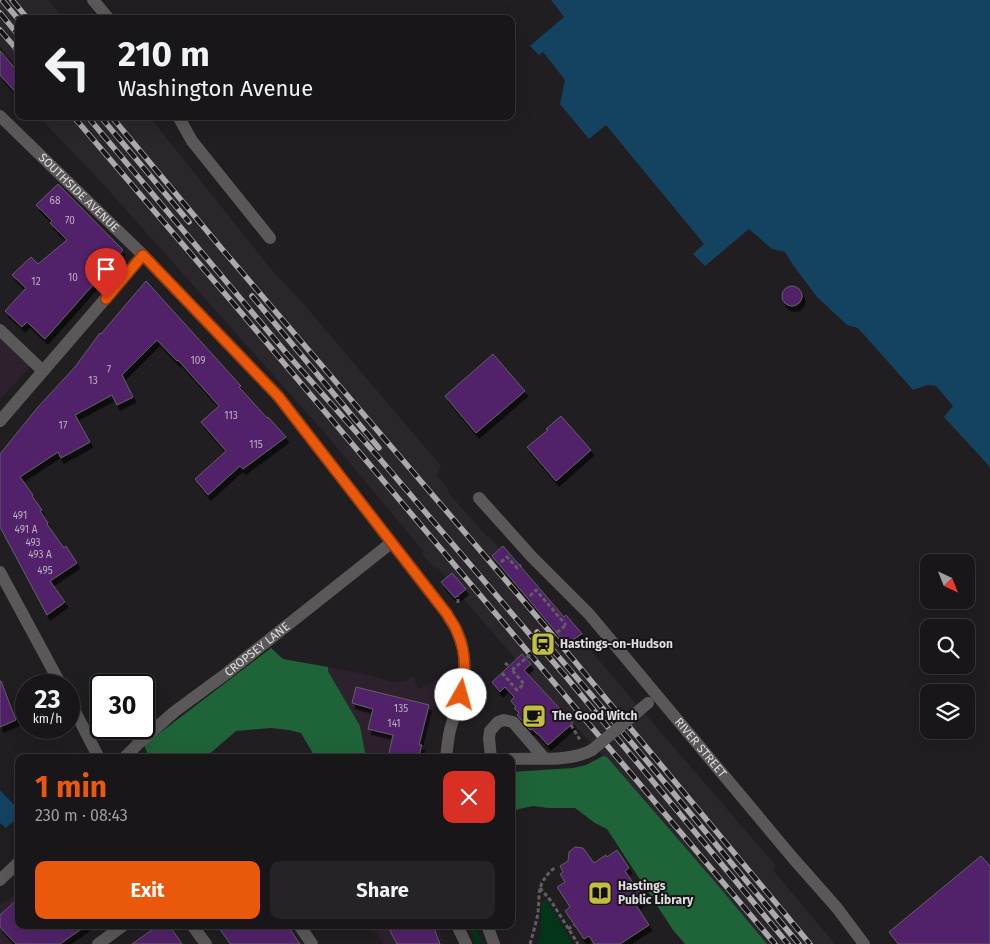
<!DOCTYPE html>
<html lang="en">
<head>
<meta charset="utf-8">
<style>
  body { margin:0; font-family:"Fira Sans",sans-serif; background:#252325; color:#f1f3f6; height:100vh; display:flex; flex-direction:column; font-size:19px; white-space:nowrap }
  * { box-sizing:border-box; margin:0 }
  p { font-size:16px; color:#9f9fa2 }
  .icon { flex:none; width:28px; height:28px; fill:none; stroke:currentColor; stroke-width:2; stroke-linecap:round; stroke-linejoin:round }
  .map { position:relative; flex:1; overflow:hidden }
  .side { position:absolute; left:15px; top:754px; width:500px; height:175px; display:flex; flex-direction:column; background:#181618; border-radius:10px; box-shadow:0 5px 20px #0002,0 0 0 1px #363537 }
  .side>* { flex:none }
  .hud { position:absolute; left:15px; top:15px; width:500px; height:105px; border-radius:10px; box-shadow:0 5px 20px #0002,0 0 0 1px #363537; background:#181618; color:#f1f3f6; overflow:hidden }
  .needle { width:32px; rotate:137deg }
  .fabs { position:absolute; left:920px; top:554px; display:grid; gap:10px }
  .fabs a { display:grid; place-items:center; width:55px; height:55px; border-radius:10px; background:#181618; box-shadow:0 5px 20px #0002,0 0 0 1px #363537; font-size:25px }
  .speed { position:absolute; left:15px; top:674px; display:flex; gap:10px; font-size:25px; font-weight:700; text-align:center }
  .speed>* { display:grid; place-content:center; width:65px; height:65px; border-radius:50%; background:#181618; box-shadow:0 5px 20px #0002,0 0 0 1px #363537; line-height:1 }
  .speed small { font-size:12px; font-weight:400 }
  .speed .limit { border:2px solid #111; border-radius:8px; background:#fff; color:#111 }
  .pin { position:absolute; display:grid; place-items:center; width:42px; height:42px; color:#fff; margin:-51px -21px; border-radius:50% 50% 50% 0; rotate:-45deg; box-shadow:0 0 5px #0007 }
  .pin .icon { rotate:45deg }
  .me { position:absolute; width:55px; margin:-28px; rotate:7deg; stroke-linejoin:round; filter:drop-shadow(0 0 4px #0008) }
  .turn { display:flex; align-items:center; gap:18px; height:105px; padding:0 20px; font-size:22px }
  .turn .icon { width:65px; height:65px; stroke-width:2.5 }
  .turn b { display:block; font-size:35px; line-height:42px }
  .round { display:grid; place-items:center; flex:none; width:52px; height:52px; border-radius:10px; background:#252325 }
  .overview { display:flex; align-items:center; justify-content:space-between; height:85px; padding:0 20px }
  h1 { font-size:30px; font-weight:700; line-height:38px; color:#ea580c }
  .cta { display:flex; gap:10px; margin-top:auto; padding:10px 20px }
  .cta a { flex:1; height:58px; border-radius:10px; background:#ea580c; color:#fff; font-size:20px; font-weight:700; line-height:58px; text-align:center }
  .cta a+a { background:#252325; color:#f1f3f6 }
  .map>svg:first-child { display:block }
  .commercial { fill:#2e212e }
  .built { fill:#2b262c }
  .green { fill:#033518 }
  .forest { fill:#1f6339 }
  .water { fill:#144362 }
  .building { fill:#512369; stroke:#616062; filter:url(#shadow) }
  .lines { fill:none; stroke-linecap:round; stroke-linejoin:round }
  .path { stroke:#605f60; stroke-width:3; stroke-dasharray:4 2.5; stroke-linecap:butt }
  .minor { stroke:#5a5858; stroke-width:12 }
  .rail-casing { stroke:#abaaab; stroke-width:5.5 }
  .rail { stroke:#171517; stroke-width:4; stroke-dasharray:11; stroke-linecap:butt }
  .path-bridge { stroke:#605f60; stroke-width:3; stroke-dasharray:4 2.5; stroke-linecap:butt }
  .minor-bridge { stroke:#5a5858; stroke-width:12 }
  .route-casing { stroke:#983908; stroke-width:12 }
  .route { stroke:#ea580c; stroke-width:9 }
  .labels { text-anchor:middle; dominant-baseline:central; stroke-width:4; stroke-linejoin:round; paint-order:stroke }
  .number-label { font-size:10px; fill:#bcafc2 }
  .street-label { font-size:12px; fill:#dfdedf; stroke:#171517 }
  .poi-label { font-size:12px; font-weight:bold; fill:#dfdedf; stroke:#171517; text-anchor:start }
</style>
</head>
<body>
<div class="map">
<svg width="990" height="944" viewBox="0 0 990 944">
  <defs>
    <filter id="shadow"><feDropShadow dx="3" dy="5.5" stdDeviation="0" flood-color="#0009"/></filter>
  </defs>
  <rect width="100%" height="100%" fill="#201e20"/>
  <g class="commercial">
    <polygon points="0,337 31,366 0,399"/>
    <polygon points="328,667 364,674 389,681 397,682 406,681 413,676 418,689 440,679 422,757 366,757 360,726 328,671"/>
    <polygon points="19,892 19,925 93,925 66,944 0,944 0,905"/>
    <polygon points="370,925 437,925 443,944 384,944"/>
  </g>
  <g class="built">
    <polygon points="0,0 48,0 64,19 19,19 19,68 0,46"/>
    <polygon points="42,116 149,116 271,269 302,302 441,466 437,476 449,490 447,491 487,537 489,536 499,548 503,546 563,616 566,615 582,634 579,637 776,866 773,870 835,944 767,944 716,883 607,757 603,756 534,680 460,595 455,598 441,582 446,578 437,567 435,569 422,554 424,552 324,432 102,183 41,119"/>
  </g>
  <g class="green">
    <path d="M546,899L573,944H537L541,934C539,927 543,911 542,902Z"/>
    <polygon points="469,925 475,925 482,943 476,944"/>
  </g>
  <g class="forest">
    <polygon points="271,648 283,659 328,667 328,671 360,726 366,757 315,757 301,733 289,730 271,728 236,731 206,757 149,757 144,745"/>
    <polygon points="603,756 607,757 716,883 767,944 685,944 673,930 607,829 595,823 575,808 548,808 533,806 519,809 511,812 511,772 573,768 586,765"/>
  </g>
  <g class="water">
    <polygon points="551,0 990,0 990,467 944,417 953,406 936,386 927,385 913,390 858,328 847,325 817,297 793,265 785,252 772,249 749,229 705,266 693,254 704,244 606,125 589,139 560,104 565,80 543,52 539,55 530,46 564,17"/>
    <polygon points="0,790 19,810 19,816 6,828 0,823"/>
  </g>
  <g class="building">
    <polygon points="0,51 19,73 19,96 0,75"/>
    <polygon points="58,184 123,250 98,274 100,277 45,339 27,322 22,327 5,311 26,288 12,275 31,257 38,264 67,240 50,223 52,221 36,205"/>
    <polygon points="146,281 241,386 239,387 267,418 268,417 286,437 243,469 240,466 208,495 195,479 226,451 201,422 219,406 178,360 177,361 157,340 122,375 133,397 117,405 112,395 75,415 90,442 61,458 58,452 20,477 33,495 32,496 42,510 40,511 48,523 47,524 64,548 66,546 77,563 50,581 65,602 47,615 0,527 0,454 38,407 75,367 100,333 101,334"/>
    <circle cx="792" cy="296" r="10"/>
    <polygon points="493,354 525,391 476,433 445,396"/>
    <polygon points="561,416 591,450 556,481 527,447 548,430 546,429"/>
    <polygon points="503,546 564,617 566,615 582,634 566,644 492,556"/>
    <polygon points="452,573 466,589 455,598 441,582"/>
    <polygon points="522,654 531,664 524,670 573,723 548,745 537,733 537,734 532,729 530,730 517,715 519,713 514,708 516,707 511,701 514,697 505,687 500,692 492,682"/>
    <polygon points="0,681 1,681 16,720 0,727"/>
    <polygon points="356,687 429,705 419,745 422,745 418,758 388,758 393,735 368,729 373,709 352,703"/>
    <polygon points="575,847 583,848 594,863 606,855 607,857 617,850 629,868 625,871 644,899 636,905 649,925 620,944 594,944 589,936 584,939 565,911 570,907 557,887 565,882 560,874 563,872 560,866 568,861 569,852"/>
    <polygon points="981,856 990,866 990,944 898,944 889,932"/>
    <polygon points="19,898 19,925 87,925 60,944 16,944 0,927 0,915"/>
    <polygon points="159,925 169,925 182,944 132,944"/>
    <polygon points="217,925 287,925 300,944 230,944"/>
    <polygon points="400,925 433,925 440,944 397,944 390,931"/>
  </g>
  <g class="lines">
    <g class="path">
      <polyline points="501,562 507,557 517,568 521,565"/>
      <polyline points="530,596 536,590 566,625"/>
      <polyline points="458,603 458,596"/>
      <polyline points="505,663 509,666"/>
      <polyline points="502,673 517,690 524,684 512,670"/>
      <polyline points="571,725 580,740"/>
      <polyline points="540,888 551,901 578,944"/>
      <polyline points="568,929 574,925"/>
      <path d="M530,944C533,934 536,923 538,913C540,892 536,885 553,869L557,870"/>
    </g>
    <g class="minor">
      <polyline points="93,0 109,19"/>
      <path id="s1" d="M0,116L143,255L278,396L447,614C450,620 454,625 457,631C473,667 460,696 450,730C448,739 447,749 446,758"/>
      <polyline points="178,116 192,141 270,238"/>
      <polyline points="0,330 43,371"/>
      <polyline points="0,421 143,255"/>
      <path id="s2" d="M479,498L531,556L589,614L792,857L837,908L864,944"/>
      <polyline points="0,572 61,685"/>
      <polyline points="69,700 99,758"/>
      <path id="s3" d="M124,758L140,742L174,712L227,673L391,543"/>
      <polyline points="491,758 489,738 490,731 498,722 504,720 513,722 544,758"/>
      <path d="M511,759C535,758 571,762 592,750"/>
      <polyline points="0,880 19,862"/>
      <polyline points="192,925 206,944"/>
      <polyline points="299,925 312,944"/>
      <polyline points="457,925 466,944"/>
      <polyline points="487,925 494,944"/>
      <polyline points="98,944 124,925"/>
    </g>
    <g class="rail-casing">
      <g id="rail">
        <polyline points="2,0 19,20"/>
        <polyline points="12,0 28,19"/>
        <polyline points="0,13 19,36"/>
        <polyline points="0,30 19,52"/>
        <polyline points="73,116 244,316 775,944"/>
        <polyline points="87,116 288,355 380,459 567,678 788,944"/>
        <polyline points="100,116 189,222"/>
        <polyline points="111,116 222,249 562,646 810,944"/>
        <polyline points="252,296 379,448"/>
        <path d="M537,632C627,734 711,840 799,944"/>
      </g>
    </g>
    <use href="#rail" class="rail"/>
    <polyline class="path-bridge" points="512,670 566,625"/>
    <polyline class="minor-bridge" points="592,750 648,703"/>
  </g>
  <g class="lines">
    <g class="route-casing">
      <path id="route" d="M106,299L143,255L278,396L447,614C450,620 455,625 457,632C466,651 466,674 461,695"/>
    </g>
    <use href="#route" class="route"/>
  </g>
  <defs>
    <g id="station-square" transform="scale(1.25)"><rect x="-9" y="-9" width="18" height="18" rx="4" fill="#c1be40" stroke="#171517"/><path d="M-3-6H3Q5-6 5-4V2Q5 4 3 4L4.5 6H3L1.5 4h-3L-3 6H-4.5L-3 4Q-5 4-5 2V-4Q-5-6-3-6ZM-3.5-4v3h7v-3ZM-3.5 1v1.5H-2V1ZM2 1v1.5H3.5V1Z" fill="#111"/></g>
    <g id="cafe-square" transform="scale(1.25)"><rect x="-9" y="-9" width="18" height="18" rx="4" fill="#c1be40" stroke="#171517"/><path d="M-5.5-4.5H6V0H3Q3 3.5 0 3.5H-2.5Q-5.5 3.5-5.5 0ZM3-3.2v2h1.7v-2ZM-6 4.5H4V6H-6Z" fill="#111"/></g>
    <g id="library-square" transform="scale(1.25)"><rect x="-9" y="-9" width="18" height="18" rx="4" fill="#c1be40" stroke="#171517"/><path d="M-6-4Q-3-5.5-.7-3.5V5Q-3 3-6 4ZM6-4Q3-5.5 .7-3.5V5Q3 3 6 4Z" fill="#111"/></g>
  </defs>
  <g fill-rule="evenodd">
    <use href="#station-square" x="543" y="644"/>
    <use href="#cafe-square" x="534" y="716"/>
    <use href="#library-square" x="600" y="893"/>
  </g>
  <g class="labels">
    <g class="number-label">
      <text x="55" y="201">68</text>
      <text x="70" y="221">70</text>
      <text x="73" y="278">10</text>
      <text x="36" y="282">12</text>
      <text x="198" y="361">109</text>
      <text x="109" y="370">7</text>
      <text x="93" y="381">13</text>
      <text x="231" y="416">113</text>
      <text x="63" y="426">17</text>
      <text x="256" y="445">115</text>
      <text x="20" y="516">491</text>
      <text x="26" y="530">491 A</text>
      <text x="33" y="543">493</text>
      <text x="40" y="555">493 A</text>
      <text x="45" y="571">495</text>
      <text x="401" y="709">135</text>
      <text x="394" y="724">141</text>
    </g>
    <g class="street-label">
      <text stroke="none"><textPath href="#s1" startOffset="110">SOUTHSIDE AVENUE</textPath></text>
      <text stroke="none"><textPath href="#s3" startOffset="172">CROPSEY LANE</textPath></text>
      <text stroke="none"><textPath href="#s2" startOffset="334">RIVER STREET</textPath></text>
    </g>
    <g class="poi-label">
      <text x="560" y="644">Hastings-on-Hudson</text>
      <text x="552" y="716">The Good Witch</text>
      <text x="618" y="886">Hastings<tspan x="618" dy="14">Public Library</tspan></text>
    </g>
  </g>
</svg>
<div class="fabs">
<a><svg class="needle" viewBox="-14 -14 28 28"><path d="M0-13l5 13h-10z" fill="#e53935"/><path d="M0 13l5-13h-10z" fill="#9f9fa2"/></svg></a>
<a><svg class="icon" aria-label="search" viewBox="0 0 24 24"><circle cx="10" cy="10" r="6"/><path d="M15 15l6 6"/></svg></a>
<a><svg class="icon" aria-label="layers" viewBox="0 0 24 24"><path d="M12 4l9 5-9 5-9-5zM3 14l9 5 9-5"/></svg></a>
</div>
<div class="speed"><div>23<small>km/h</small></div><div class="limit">30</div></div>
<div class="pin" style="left:106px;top:299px;background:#d93025"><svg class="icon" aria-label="arrive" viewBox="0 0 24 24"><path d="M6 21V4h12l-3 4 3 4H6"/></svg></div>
<svg class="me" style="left:461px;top:695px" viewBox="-20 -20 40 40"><circle r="19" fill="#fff"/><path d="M0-13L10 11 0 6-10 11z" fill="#ea580c"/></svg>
<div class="hud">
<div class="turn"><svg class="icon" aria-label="left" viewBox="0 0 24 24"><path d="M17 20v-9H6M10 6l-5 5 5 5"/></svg><div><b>210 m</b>Washington Avenue</div></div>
</div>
<section class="side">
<div class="overview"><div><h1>1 min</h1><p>230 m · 08:43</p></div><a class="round" style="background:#d93025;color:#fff"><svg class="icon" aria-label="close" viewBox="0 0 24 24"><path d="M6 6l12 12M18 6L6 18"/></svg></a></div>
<div class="cta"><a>Exit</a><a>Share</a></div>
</section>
</div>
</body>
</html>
